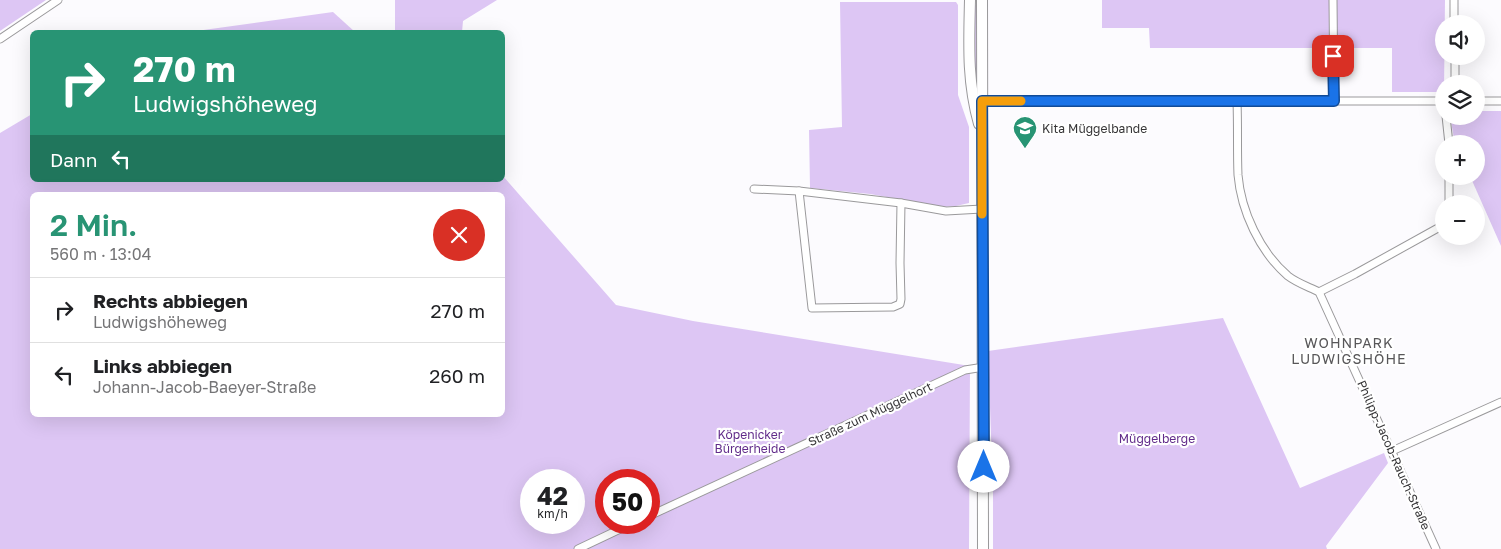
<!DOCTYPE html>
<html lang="de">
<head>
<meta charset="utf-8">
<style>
  body { margin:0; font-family:"Golos Text",sans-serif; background:#f6f6f6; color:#202124; height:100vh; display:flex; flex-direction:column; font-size:19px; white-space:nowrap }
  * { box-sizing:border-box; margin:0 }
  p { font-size:16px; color:#757577 }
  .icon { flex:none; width:28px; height:28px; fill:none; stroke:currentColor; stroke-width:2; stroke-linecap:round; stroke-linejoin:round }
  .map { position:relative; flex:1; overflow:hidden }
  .side { position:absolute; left:30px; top:192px; width:475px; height:225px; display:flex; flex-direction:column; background:#fff; border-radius:8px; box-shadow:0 5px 20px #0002 }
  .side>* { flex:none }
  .guide { position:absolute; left:30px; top:30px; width:475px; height:152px; border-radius:8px; box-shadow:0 5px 20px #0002; background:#289474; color:#fff; overflow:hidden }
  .buttons { position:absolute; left:1435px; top:15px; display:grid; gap:10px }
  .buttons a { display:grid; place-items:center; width:50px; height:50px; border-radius:50%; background:#fff; box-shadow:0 5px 20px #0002; font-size:25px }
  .speed { position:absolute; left:520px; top:469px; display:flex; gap:10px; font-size:25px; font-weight:700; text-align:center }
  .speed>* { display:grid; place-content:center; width:65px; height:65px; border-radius:50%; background:#fff; box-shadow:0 5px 20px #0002; line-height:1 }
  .speed small { font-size:12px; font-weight:400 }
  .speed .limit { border:8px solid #d22; background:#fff; color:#111 }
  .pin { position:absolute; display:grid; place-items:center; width:42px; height:42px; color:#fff; margin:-21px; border-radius:10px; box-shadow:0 2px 8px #0006 }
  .me { position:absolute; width:55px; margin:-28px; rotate:0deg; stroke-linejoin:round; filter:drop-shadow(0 0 4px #0008) }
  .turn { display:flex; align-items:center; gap:18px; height:105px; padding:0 20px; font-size:22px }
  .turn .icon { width:65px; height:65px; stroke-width:2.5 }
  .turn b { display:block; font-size:35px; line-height:42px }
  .then { display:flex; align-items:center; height:48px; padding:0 20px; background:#0003; gap:10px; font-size:19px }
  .round { display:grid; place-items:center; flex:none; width:52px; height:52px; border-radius:26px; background:#f6f6f6 }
  .headline { display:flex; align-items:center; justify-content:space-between; height:85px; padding:0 20px }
  h1 { font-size:30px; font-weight:600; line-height:38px; color:#289474 }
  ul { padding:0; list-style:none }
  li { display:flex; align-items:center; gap:15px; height:65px; padding:0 20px; border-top:1px solid #e0e0e0 }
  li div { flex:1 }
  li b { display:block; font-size:19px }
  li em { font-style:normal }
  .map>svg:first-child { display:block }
  .green { fill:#ddc6f4; fill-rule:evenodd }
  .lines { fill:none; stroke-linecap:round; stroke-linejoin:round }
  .minor-casing { stroke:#9a999b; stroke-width:9 }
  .secondary-casing { stroke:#9a999b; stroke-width:12 }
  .minor { stroke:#fff; stroke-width:7 }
  .secondary { stroke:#fff; stroke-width:10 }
  .route-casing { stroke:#114b97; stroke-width:12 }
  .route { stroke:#1a73e8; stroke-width:9 }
  .slow { stroke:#f59e0b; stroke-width:9 }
  .labels { text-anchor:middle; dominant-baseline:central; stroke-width:4.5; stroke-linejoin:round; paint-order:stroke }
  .poi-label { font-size:12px; fill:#363537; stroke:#fff; text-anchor:start }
  .street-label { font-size:12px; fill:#363537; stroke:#fff }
  .park-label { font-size:12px; fill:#612b8a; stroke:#fff }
  .neighbourhood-label { font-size:14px; letter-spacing:1px; fill:#585759; stroke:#fff }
</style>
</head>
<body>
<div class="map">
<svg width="1501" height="549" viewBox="0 0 1501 549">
  <rect width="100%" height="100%" fill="#fcfbfe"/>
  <g class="green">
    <polygon points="0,0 46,0 0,31"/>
    <polygon points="395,0 497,0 463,21 462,32 395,32"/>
    <polygon points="1102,0 1445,0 1444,92 1392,92 1392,48 1150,48 1149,28 1102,28"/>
    <polygon points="840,2 956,2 958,5 958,95 969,127 969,203 956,206 943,207 870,194 810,188 809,130 842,127"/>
    <polygon points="974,4 977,6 977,78 974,78"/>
    <polygon points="333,12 355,32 189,32"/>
    <polygon points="1476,111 1501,111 1501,246 1470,176 1476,176 1476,144 1455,144 1450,116 1476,116"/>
    <path d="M32,114V180H502L503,176L616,305L693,321L970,366L969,549H0V133ZM32,195H502V415H32ZM531,480H574V522H531ZM606,480H649V522H606Z"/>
    <polygon points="1223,318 1300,488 1384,453 1388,463 1326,546 1327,549 993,549 993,492 988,351"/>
  </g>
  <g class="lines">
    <g class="minor-casing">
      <g id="minor">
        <polyline points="1333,0 1334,101"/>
        <polyline points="1454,0 1454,24"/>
        <polyline points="0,39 58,0"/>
        <polyline points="1455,56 1455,84"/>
        <polyline points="980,101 1444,101"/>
        <polyline points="1476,101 1501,101"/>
        <path d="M1237,102C1238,126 1237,150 1238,175C1241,211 1260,252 1288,276C1297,283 1309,287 1319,292L1436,549"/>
        <polyline points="1446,116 1449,144"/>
        <polyline points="754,189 799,191 901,203 946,211 982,209"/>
        <polyline points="799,191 812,308 893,307 900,304 901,299 900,263 901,203"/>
        <polyline points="1449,204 1449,176"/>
        <polyline points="1319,292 1355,274 1438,228 1444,222"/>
        <polyline points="1392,451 1501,402"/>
        <polyline points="649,516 965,370 984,367"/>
        <polyline points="578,549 635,522"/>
      </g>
    </g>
    <g class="secondary-casing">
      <g id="secondary">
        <path d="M970,0C969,44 967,81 979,124"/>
        <polyline points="982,0 983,549"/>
      </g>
    </g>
    <use href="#minor" class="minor"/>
    <use href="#secondary" class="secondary"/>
  </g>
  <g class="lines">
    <g class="route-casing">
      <polyline id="route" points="984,467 982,101 1334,101 1333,56"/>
    </g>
    <use href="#route" class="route"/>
    <polyline class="slow" points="982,214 982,101 1021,101"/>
  </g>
  <defs>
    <g id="school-pin" transform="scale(1.25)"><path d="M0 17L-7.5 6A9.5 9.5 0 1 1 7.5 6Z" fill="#289474" stroke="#fff"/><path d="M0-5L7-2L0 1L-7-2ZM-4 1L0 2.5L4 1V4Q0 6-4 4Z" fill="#fff"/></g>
  </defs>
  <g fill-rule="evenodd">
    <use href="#school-pin" x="1025" y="128"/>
  </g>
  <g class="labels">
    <g class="poi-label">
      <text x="1042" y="128">Kita Müggelbande</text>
    </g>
    <g class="street-label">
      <text transform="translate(870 414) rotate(-25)">Straße zum Müggelhort</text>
      <text transform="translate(1394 455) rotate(66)">Philipp-Jacob-Rauch-Straße</text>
    </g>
    <g class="park-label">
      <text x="750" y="434">Köpenicker<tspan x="750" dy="14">Bürgerheide</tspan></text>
      <text x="1157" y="438">Müggelberge</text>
    </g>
    <g class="neighbourhood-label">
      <text x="1349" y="342">WOHNPARK<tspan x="1349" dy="16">LUDWIGSHÖHE</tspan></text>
    </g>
  </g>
</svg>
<div class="buttons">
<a><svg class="icon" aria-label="sound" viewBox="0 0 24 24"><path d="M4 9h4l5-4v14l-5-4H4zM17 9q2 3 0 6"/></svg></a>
<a><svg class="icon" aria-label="layers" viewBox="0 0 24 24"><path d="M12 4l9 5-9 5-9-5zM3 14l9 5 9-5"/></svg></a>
<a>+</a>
<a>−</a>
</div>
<div class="speed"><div>42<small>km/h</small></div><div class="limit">50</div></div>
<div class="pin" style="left:1333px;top:56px;background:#d93025"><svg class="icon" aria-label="arrive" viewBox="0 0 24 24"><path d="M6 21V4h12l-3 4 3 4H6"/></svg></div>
<svg class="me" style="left:984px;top:467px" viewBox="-20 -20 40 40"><circle r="19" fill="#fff"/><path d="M0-13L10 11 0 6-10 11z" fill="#1a73e8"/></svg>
<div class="guide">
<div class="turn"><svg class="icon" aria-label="right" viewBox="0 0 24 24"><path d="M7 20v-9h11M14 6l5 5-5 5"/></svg><div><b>270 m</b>Ludwigshöheweg</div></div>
<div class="then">Dann<svg class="icon" aria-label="left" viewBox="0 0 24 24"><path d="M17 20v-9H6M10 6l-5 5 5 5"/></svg></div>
</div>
<section class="side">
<div class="headline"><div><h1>2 Min.</h1><p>560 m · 13:04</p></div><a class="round" style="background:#d93025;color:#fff"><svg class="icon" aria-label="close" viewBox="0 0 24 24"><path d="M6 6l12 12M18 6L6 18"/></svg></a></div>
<ul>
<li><svg class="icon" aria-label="right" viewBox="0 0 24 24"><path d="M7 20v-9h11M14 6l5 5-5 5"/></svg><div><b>Rechts abbiegen</b><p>Ludwigshöheweg</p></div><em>270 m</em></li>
<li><svg class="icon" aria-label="left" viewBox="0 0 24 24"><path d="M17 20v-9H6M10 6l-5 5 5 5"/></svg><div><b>Links abbiegen</b><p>Johann-Jacob-Baeyer-Straße</p></div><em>260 m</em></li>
</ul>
</section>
</div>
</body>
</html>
